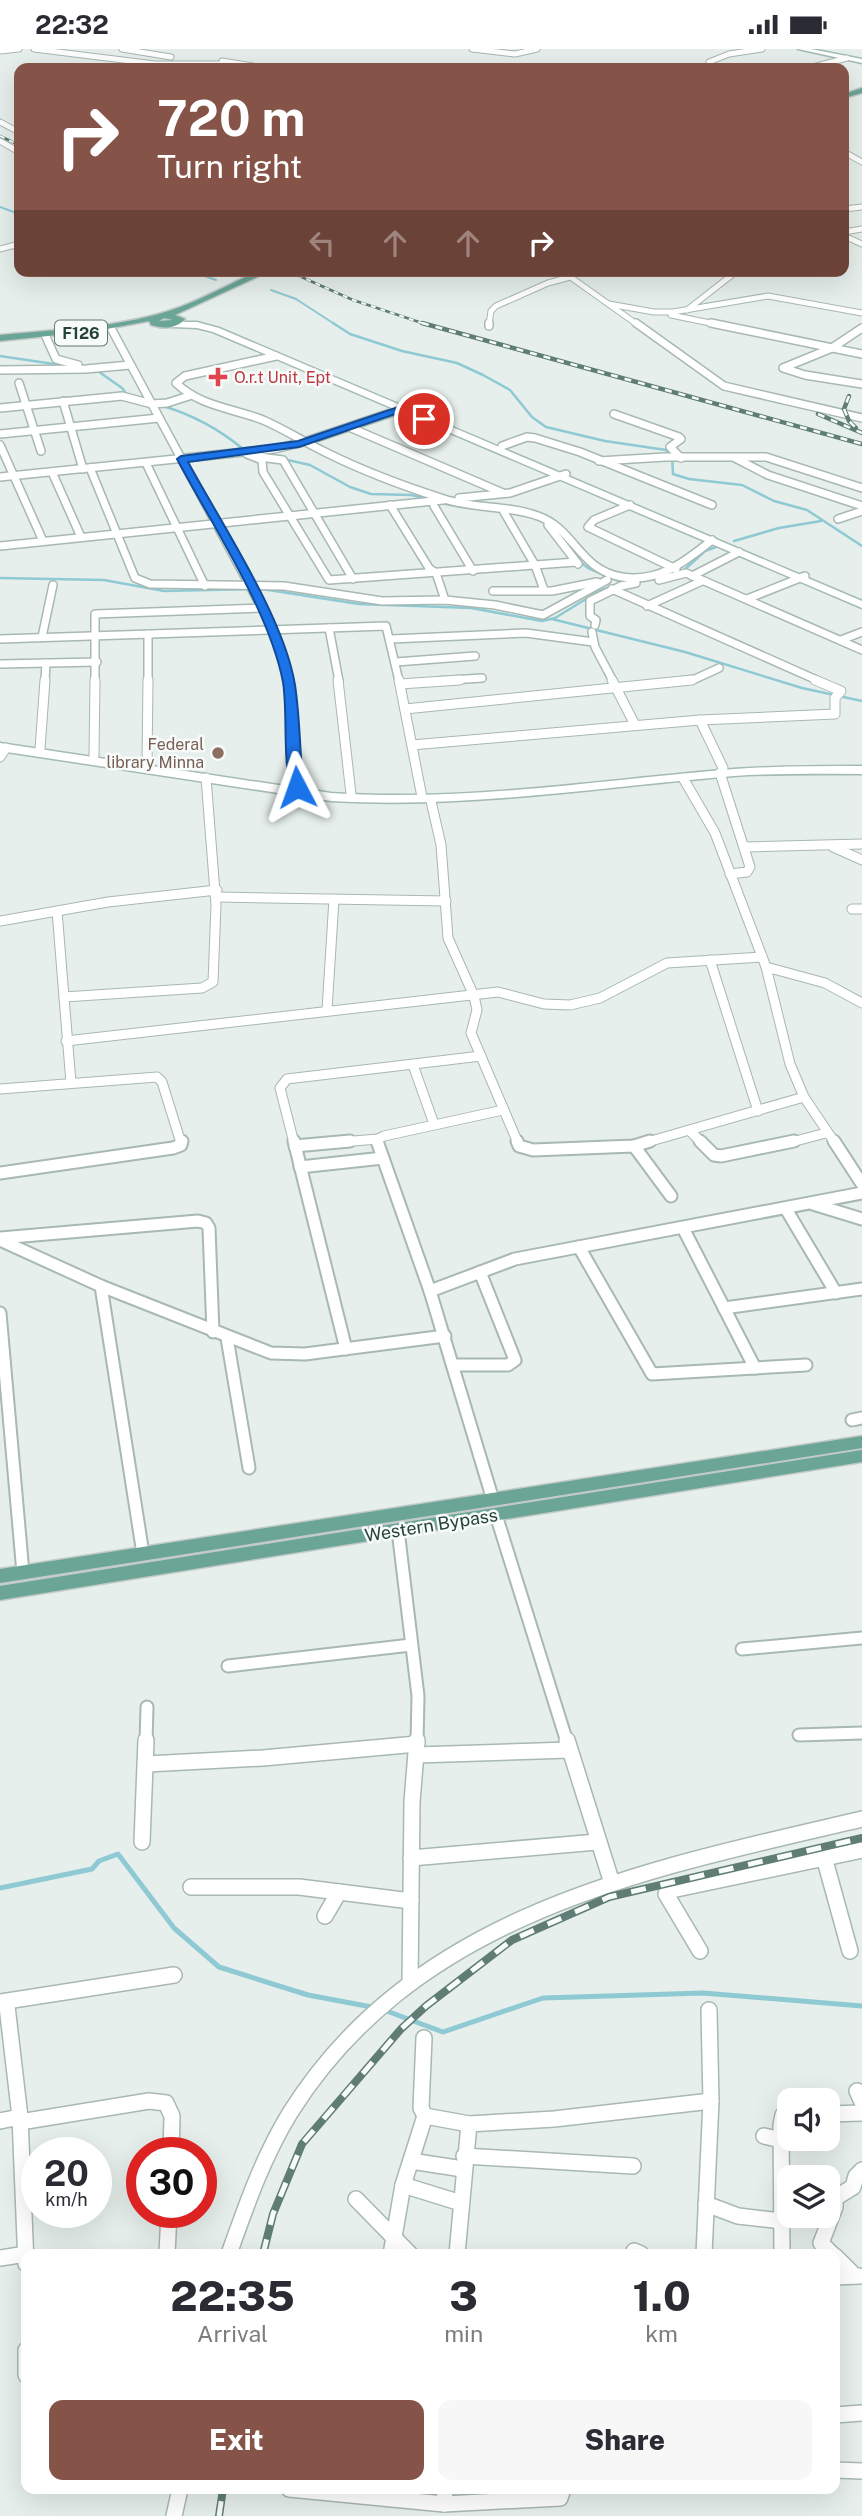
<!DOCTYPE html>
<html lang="en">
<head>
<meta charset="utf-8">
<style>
  body { margin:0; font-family:"Public Sans",sans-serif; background:#f7f7f7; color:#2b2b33; height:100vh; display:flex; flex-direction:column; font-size:26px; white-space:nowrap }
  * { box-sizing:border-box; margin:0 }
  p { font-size:23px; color:#7c7c81 }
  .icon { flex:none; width:38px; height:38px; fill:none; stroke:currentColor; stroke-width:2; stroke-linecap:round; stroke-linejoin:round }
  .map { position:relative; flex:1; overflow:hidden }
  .sheet { position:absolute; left:21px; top:2200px; width:819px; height:245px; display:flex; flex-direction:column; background:#fff; border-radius:14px; box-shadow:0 7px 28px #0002 }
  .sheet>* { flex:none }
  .hud { position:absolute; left:14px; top:14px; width:835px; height:214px; border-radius:14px; box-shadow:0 7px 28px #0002; background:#855347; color:#fff; overflow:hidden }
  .tools { position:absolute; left:777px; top:2039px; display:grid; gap:14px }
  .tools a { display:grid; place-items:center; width:63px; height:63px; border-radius:14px; background:#fff; box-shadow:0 7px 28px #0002; font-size:35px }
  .speed { position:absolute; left:21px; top:2088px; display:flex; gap:14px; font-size:35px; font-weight:700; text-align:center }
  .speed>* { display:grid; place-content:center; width:91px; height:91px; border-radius:50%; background:#fff; box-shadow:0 7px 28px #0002; line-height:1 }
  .speed small { font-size:18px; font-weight:400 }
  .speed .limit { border:10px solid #d22; background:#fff; color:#111 }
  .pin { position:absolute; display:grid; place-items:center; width:60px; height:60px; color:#fff; margin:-30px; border:4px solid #fff; border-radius:50%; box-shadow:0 2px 7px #0007 }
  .me { position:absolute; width:77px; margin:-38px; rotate:356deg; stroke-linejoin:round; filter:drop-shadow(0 0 5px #0008) }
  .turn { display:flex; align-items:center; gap:24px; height:147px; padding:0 28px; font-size:32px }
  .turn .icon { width:91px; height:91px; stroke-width:2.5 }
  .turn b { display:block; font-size:49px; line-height:60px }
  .lanes { display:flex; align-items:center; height:66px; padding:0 28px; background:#0003; justify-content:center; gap:35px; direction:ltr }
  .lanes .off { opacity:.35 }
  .eta { display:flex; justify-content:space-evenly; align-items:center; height:119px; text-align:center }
  .eta b { font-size:42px; font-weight:800; line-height:49px }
  .primary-button { display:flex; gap:14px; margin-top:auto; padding:14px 28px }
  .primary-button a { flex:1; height:80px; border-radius:14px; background:#855347; color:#fff; font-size:28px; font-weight:800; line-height:80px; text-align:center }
  .primary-button a+a { background:#f7f7f7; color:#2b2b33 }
  .status { display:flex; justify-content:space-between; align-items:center; height:49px; padding:0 35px; background:#fff; direction:ltr }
  .status svg { height:19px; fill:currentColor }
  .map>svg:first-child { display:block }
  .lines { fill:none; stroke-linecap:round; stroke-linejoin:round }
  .stream-far2 { stroke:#8ec9d4; stroke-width:2 }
  .stream-far1 { stroke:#8ec9d4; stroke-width:2.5 }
  .stream { stroke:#8ec9d4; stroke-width:5 }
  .street-far4-casing { stroke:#a8b8b2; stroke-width:7 }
  .street-far3-casing { stroke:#a8b8b2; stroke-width:10 }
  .street-far2-casing { stroke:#a8b8b2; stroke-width:11 }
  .street-far1-casing { stroke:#a8b8b2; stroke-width:15 }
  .street-casing { stroke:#a8b8b2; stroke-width:18 }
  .secondary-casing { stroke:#a4bbb3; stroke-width:3 }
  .primary-casing { stroke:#c2cac8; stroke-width:3 }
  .street-far4 { stroke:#fff; stroke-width:5 }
  .street-far3 { stroke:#fff; stroke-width:7 }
  .street-far2 { stroke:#fff; stroke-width:9 }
  .street-far1 { stroke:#fff; stroke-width:11 }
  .street { stroke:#fff; stroke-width:15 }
  .secondary { fill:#fff; fill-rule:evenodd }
  .primary { fill:#6aa596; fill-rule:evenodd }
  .rail-far2-casing { stroke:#5f7d75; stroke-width:2.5 }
  .rail-far1-casing { stroke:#5f7d75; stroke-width:4.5 }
  .rail-casing { stroke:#5f7d75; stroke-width:8 }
  .rail-far2 { stroke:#f7fbf9; stroke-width:2; stroke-dasharray:5; stroke-linecap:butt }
  .rail-far1 { stroke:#f7fbf9; stroke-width:2.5; stroke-dasharray:7; stroke-linecap:butt }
  .rail { stroke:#f7fbf9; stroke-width:5; stroke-dasharray:15; stroke-linecap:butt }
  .route { fill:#1a73e8; stroke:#114b97; stroke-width:2 }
  .health-dot { fill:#e0444e; stroke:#f7fbf9; stroke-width:2.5 }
  .education-dot { fill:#8d6e63; stroke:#f7fbf9; stroke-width:2.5 }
  .labels { text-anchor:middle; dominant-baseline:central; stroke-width:5; stroke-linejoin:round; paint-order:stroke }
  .shield { fill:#f7fbf9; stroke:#637a73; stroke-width:2 }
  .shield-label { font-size:16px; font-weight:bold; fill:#24423a }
  .far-health-label { font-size:16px; fill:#be3a42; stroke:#f7fbf9; text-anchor:start }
  .far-education-label { font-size:16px; fill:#785e54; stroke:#f7fbf9; text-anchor:end }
  .street-label { font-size:18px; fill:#24423a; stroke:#f7fbf9 }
</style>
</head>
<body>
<div class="status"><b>22:32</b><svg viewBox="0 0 49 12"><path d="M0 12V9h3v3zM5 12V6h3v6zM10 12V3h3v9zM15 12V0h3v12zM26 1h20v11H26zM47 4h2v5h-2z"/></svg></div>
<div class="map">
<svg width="862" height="2467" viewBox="0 0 862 2467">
  <rect width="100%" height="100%" fill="#e6efeb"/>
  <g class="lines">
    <g class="stream-far2">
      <polyline points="0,158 19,165"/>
      <polyline points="191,222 216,231"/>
      <polyline points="271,241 296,250 336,276"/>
    </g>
    <g class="stream-far1">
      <polyline points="333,274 350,285 402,302 457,314 483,326 510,341 532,368 546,378 605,392 666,401 672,407 673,425 689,430 742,436 774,452 807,461 862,497"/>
      <polyline points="0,307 67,317"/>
      <polyline points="95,320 122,339 125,343 122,346"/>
      <path d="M163,357C193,366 219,380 243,400"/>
      <polyline points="283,410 310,416 350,438 371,445 411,446 428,450"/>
      <polyline points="435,453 462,458"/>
      <polyline points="734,492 779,479 821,472"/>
      <polyline points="578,511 588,519 621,533"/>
      <polyline points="683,522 705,502 716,498"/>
      <polyline points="0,529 104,531 164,542 262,540 359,555 471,559 542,572 555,569 599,542 621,534"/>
      <polyline points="552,570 685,603 802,639 862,652"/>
    </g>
    <g class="stream">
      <polyline points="0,1839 92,1820 99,1812 118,1805 174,1879 219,1918 308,1946 377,1959"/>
      <polyline points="384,1961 443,1983 543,1949 703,1944 862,1957"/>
    </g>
    <g class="street-far4-casing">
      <g id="street-far4">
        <polyline points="34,0 155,15 223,15 227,16 226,19"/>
        <polyline points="122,0 171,8"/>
        <polyline points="472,0 515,5 537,0"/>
        <polyline points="0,2 19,0"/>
        <polyline points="222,12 265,19"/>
        <polyline points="709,13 729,5 762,0"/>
        <polyline points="809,19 847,9"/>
        <polyline points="0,73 19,83"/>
        <polyline points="0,92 19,103"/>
        <polyline points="844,103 862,113"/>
        <polyline points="844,160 862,158"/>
        <polyline points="844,183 862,180"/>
        <polyline points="844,187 862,195"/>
        <polyline points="0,200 19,195"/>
        <polyline points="562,222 638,276"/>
        <polyline points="609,255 654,263 673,263 768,247 862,264"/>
        <polyline points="687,261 737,222"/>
        <polyline points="671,266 720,276"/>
        <polyline points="489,276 491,262 496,257 548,234 570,228"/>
      </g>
    </g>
    <g class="street-far3-casing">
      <g id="street-far3">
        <polyline points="636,274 724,337 862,369"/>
        <polyline points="711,274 862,305"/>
        <polyline points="489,277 489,274"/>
        <polyline points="862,279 832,299 783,319 805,326 862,335"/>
        <polyline points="112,281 273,580 289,632"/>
        <polyline points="46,288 56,310 78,316"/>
        <path d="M276,307L185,327L176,334C201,358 233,359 263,371C284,380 304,393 325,403C363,422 403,437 444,450C474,460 508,456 538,467C575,480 579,521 622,528C658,534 685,513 712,491"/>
        <polyline points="0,321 86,320 130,316"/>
        <polyline points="19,334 41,402"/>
        <polyline points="63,352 83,420"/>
        <polyline points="0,359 122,347 152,355 167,354 192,346"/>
        <polyline points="614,365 679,388 681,390 670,398 681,409"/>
        <polyline points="349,378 503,444"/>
        <polyline points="0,385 159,369"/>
        <polyline points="0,396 43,492"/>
        <polyline points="502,397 527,388 535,389 580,403 712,456"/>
        <polyline points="247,405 262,411 263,423 329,531 576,513"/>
        <polyline points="259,408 283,411 353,530"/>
        <polyline points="735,409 768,426 862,457"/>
        <polyline points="599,412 665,408 766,408 862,439"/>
        <polyline points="146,414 205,537"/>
        <polyline points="90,419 135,529 150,535 284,537 382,552 445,551 495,556 543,566 607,531"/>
        <polyline points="52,423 81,488"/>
        <polyline points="0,428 274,400 304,393 408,358"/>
        <polyline points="459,449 510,444 566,425"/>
        <polyline points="390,456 429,519 436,524 445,551"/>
        <polyline points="630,456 594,471 588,478 676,520"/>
        <polyline points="434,457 473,522"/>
        <polyline points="504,463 535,516 544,541"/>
        <polyline points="838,470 862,462"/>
        <polyline points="548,476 578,515"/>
        <polyline points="0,497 443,451"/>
        <polyline points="692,527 739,503"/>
        <polyline points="659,531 686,524 862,601"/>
        <polyline points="612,540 819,632"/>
        <polyline points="493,542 552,542 597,533"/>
        <polyline points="747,550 805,527"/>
        <polyline points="647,557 702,532"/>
        <polyline points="595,576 596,571 590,567 590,552 621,537 636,534"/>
        <polyline points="329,579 339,632"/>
        <polyline points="592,583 595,598 613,632"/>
        <polyline points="42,588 53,536"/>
        <polyline points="0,590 386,577 399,632"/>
        <polyline points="391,590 526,584 593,593"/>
        <polyline points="841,591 862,583"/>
        <polyline points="396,613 475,607"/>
        <polyline points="0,615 97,613"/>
        <polyline points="45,632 46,614"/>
        <polyline points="95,632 95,565 261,559"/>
        <polyline points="148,632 148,585"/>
        <polyline points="436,632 482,629"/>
        <polyline points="682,632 695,630 719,619"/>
      </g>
    </g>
    <g class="street-far2-casing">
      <g id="street-far2">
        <polyline points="288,631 297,738"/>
        <polyline points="338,631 351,745"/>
        <polyline points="399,631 422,748"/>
        <polyline points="612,631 635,676"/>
        <polyline points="400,635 460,631"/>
        <polyline points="405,660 692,631"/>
        <polyline points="700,671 723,719"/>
        <polyline points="412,696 700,671 835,665 835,649 841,642 815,631"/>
        <polyline points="40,700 45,631"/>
        <polyline points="94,707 95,631"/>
        <polyline points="0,708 6,699"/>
        <polyline points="147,715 148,631"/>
        <polyline points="720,724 750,818 747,823 730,825"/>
        <polyline points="683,729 715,784 766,918 790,1015 804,1048 835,1094"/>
        <polyline points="431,752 441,796 448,889 474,947 477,961 471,984 518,1094"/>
        <polyline points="745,798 862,795"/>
        <polyline points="833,798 862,811"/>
        <polyline points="218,848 446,852"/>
        <polyline points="852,860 862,860"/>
        <polyline points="57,862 71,1034"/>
        <polyline points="0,872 108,853 217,841"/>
        <polyline points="710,911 758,1062"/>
        <polyline points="766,918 825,934 862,954"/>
        <polyline points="64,948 202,939 213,933 216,856 206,729"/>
        <polyline points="327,961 334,850"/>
        <polyline points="66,992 498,943 544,955 570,956 600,949 667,914 762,908"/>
        <polyline points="413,1016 434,1075"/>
        <polyline points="0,1040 157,1028 162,1033 181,1094"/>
        <polyline points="690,1082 702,1094"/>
        <polyline points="294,1094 280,1039 287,1030 481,1007"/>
        <polyline points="329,1094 378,1090"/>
        <polyline points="377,1094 378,1090 384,1087 503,1061"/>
        <polyline points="644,1094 804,1048"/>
        <polyline points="788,1094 826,1084"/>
      </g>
    </g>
    <g class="street-far1-casing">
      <g id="street-far1">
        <polyline points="294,1092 346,1300"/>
        <polyline points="377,1092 430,1242 493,1451"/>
        <polyline points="517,1092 519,1097 533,1101 634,1097 650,1092"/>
        <polyline points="700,1092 714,1106 721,1107 794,1092"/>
        <polyline points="834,1092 862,1135"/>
        <polyline points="295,1097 350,1092"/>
        <polyline points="634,1097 671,1147"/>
        <polyline points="300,1118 383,1109"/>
        <polyline points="0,1124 173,1099 181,1096 182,1092"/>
        <polyline points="813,1155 862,1170"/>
        <polyline points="786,1160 836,1244"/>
        <polyline points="683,1179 755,1319"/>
        <polyline points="0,1189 198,1172 206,1174 209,1179 213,1283"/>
        <polyline points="0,1191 101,1237 271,1304 305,1305 445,1287"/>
        <polyline points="579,1198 652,1325 806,1316"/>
        <polyline points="101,1237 143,1505"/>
        <polyline points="430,1242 515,1210 862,1144"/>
        <polyline points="724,1259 862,1240"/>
        <polyline points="0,1264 23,1524"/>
        <polyline points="227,1289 249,1419"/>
        <polyline points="453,1316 508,1316 515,1311 480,1223"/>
        <polyline points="852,1371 862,1369"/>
        <polyline points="496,1466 567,1693"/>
        <polyline points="398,1481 418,1647 417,1693"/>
        <polyline points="742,1600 862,1589"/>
        <polyline points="228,1617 411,1596"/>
        <polyline points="799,1686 862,1684"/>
        <polyline points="146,1693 147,1658"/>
      </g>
    </g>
    <g class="street-casing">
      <g id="street">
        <polyline points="567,1691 611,1831"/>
        <polyline points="417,1706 569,1701"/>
        <polyline points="147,1715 263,1709 417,1695"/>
        <polyline points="142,1793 146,1691"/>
        <polyline points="824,1808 850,1902"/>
        <polyline points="411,1809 597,1793"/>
        <polyline points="191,1838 299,1838 411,1852"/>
        <polyline points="325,1867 339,1843"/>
        <polyline points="700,1902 666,1845 667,1842 862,1801"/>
        <polyline points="410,1934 412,1753 417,1691"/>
        <polyline points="0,1953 174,1926"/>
        <polyline points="3,1954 7,1957 20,2068 26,2215"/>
        <polyline points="424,1989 421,2059 425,2067 469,2075 554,2070 711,2052"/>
        <polyline points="857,2042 862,2053"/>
        <polyline points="828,2065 862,2064"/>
        <polyline points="0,2072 20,2068"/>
        <polyline points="20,2073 149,2052 166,2054 172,2067 171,2104"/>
        <polyline points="764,2087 781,2091"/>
        <polyline points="464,2107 633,2117"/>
        <polyline points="411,2112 463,2120"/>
        <polyline points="403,2136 461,2154"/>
        <polyline points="356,2150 410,2205"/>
        <polyline points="706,2155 738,2167 782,2172"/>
        <polyline points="634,2202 641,2205"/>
        <polyline points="167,2205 169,2163"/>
        <path d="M229,2205C246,2157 263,2108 290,2064C416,1863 649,1820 862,1770"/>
        <polyline points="391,2205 403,2136 425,2067"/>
        <polyline points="457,2205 469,2075"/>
        <polyline points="704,2205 711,2052 709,1961"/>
        <polyline points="782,2205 781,2076 783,2066 789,2066"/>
        <polyline points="832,2205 821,2194 835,2158 835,2149 853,2138 856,2127 862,2121"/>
        <polyline points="835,2207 855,2227"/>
        <polyline points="0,2209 26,2205"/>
        <polyline points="835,2228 859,2227"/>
        <polyline points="26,2301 26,2326"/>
        <polyline points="835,2366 862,2364"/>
        <polyline points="835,2421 862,2422"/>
        <polyline points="289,2440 444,2455 560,2449 563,2440"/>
        <polyline points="444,2455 445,2440"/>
        <polyline points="174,2467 180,2440"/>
      </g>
    </g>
    <g class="secondary-casing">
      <g id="secondary">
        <polygon points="798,0 811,0 862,10 862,14"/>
        <polygon points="170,273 197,273 219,279 862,552 862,559 213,283 197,279 173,278 170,277"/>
        <path d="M0,694L331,744C468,753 598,731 734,720C777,717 819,717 862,717V725C819,725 777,724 734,727C598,738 468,760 331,752L0,702Z"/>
      </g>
    </g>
    <g class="primary-casing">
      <g id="primary">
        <polygon points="862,39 862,44 844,49 844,45"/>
        <path d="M258,222H270L175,266L185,270C176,280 163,280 151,276L149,272L96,282L0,292V286C59,280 124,279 180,258C206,248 232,234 258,222ZM164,269L173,271L159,272Z"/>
        <polygon points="862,1387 862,1399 0,1534 0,1520"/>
        <polygon points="862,1401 862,1413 0,1551 0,1537"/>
      </g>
    </g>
    <use href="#street-far4" class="street-far4"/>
    <use href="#street-far3" class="street-far3"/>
    <use href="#street-far2" class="street-far2"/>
    <use href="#street-far1" class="street-far1"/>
    <use href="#street" class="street"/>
    <use href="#secondary" class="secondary"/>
    <use href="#primary" class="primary"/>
    <g class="rail-far2-casing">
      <g id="rail-far2">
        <polyline points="0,87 19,96"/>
        <polyline points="288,222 353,251 428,276"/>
      </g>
    </g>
    <g class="rail-far1-casing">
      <g id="rail-far1">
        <polyline points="422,274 862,395"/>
        <polyline points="849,347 844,360 849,372 856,379"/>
        <polyline points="818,365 862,384"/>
      </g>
    </g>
    <g class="rail-casing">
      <g id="rail">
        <polyline points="263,2205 273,2165 302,2095 401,1980 426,1957 512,1891 609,1848 862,1789"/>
        <polyline points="219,2467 223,2440"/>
      </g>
    </g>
    <use href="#rail-far2" class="rail-far2"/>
    <use href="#rail-far1" class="rail-far1"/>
    <use href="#rail" class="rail"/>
  </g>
  <path class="route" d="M401,357L429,370L424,372L401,363L299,398L188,413C221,474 284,568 295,636C300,669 300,704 303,738L292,740C282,716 288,663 283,633C269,561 212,476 177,410L181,407L298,392Z"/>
  <path class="health-dot" d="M214.5 317.5h7v7h7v7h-7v7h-7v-7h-7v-7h7z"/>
  <circle class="education-dot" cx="218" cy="704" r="7"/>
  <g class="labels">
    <rect class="shield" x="55" y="271.5" width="52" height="25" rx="5"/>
    <g class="shield-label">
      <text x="81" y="284">F126</text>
    </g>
    <g class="far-health-label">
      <text x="234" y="328">O.r.t Unit, Ept</text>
    </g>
    <g class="far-education-label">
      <text x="204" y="695">Federal<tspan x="204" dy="18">library Minna</tspan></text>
    </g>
    <g class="street-label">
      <text transform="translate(431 1476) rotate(-9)">Western Bypass</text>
    </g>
  </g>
</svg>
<div class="tools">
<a><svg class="icon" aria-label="sound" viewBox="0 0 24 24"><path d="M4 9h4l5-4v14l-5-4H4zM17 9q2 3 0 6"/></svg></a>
<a><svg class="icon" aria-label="layers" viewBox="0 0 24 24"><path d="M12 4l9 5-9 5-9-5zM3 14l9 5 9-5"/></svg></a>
</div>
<div class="speed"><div>20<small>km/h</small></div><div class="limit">30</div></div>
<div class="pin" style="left:424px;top:370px;background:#d93025"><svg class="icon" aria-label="arrive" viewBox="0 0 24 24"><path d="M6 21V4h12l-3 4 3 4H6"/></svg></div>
<svg class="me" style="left:297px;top:738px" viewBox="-20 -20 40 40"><path d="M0-17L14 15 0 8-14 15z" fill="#1a73e8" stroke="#fff" stroke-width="4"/></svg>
<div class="hud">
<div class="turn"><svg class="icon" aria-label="right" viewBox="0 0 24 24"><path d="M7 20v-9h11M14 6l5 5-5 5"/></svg><div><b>720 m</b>Turn right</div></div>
<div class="lanes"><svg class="icon off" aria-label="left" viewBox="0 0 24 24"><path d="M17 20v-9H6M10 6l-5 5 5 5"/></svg><svg class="icon off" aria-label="ahead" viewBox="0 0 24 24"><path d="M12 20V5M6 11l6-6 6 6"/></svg><svg class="icon off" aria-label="ahead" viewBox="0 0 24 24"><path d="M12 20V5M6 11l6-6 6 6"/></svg><svg class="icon" aria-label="right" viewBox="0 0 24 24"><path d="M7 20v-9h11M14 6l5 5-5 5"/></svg></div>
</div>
<section class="sheet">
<div class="eta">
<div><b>22:35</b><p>Arrival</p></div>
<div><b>3</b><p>min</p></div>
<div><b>1.0</b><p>km</p></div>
</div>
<div class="primary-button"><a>Exit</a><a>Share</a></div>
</section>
</div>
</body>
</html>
